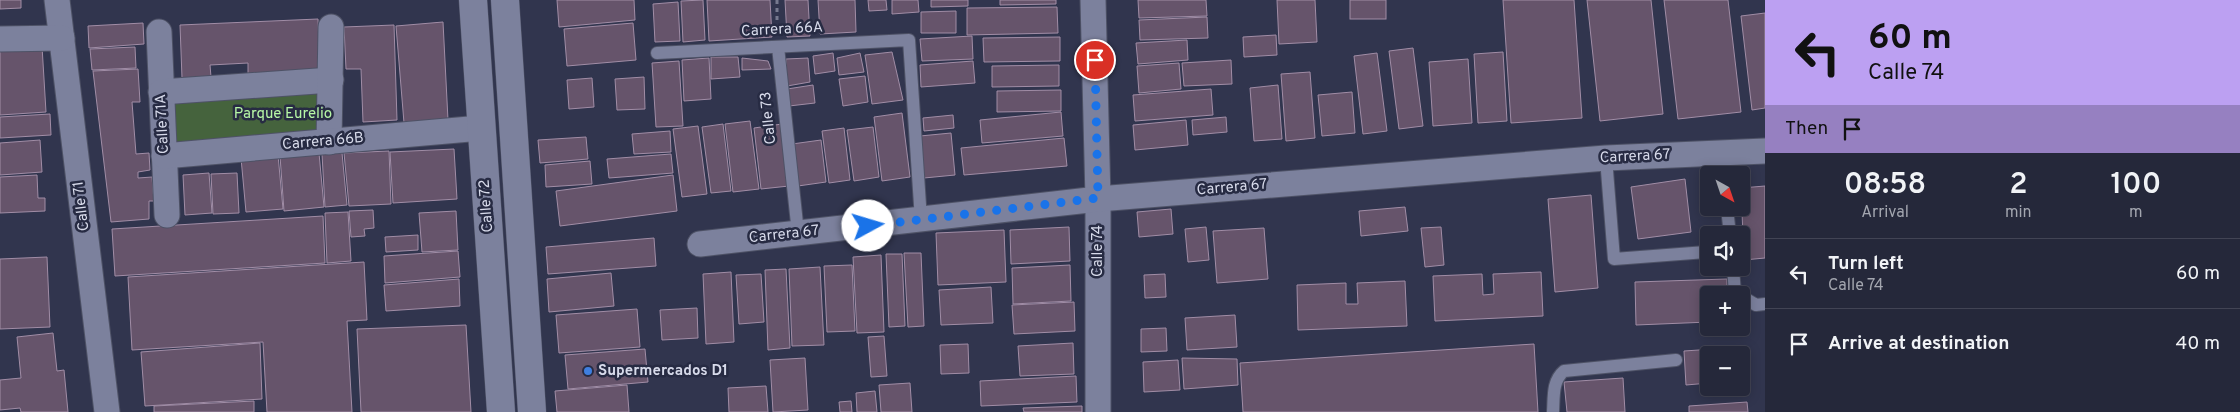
<!DOCTYPE html>
<html lang="en">
<head>
<meta charset="utf-8">
<style>
  body { margin:0; font-family:Overpass,sans-serif; background:#2d3042; color:#f1f3f6; height:100vh; display:flex; flex-direction:column; font-size:19px; white-space:nowrap }
  * { box-sizing:border-box; margin:0 }
  p { font-size:16px; color:#a3a6af }
  .icon { flex:none; width:28px; height:28px; fill:none; stroke:currentColor; stroke-width:2; stroke-linecap:round; stroke-linejoin:round }
  .map { position:relative; flex:1; overflow:hidden }
  .details { display:flex; flex-direction:column; background:#25283a; width:475px }
  .details>* { flex:none }
  .banner { background:#bca0f2; color:#111; overflow:hidden }
  .needle { width:32px; rotate:140deg }
  .buttons { position:absolute; left:1700px; top:166px; display:grid; gap:10px }
  .buttons a { display:grid; place-items:center; width:50px; height:50px; border-radius:5px; background:#25283a; box-shadow:0 2px 12px #0003,0 0 0 1px #424454; font-size:25px }
  .pin { position:absolute; display:grid; place-items:center; width:42px; height:42px; color:#fff; margin:-21px; border:2px solid #fff; border-radius:50%; box-shadow:0 1px 5px #0007 }
  .me { position:absolute; width:55px; margin:-28px; rotate:84deg; stroke-linejoin:round; filter:drop-shadow(0 0 4px #0008) }
  .turn { display:flex; align-items:center; gap:18px; height:105px; padding:0 20px; font-size:22px }
  .turn .icon { width:65px; height:65px; stroke-width:2.5 }
  .turn b { display:block; font-size:35px; line-height:42px }
  .then { display:flex; align-items:center; height:48px; padding:0 20px; background:#0003; gap:10px; font-size:19px }
  .eta { display:flex; justify-content:space-evenly; align-items:center; height:85px; text-align:center }
  .eta b { font-size:30px; font-weight:600; line-height:35px }
  ul { padding:0; list-style:none }
  li { display:flex; align-items:center; gap:15px; height:70px; padding:0 20px; border-top:1px solid #424454 }
  li div { flex:1 }
  li b { display:block; font-size:19px }
  li em { font-style:normal }
  main { display:flex; flex:1; min-height:0 }
  .map>svg:first-child { display:block }
  .green { fill:#45633d }
  .building { fill:#66546b; stroke:#a18da6 }
  .lines { fill:none; stroke-linecap:round; stroke-linejoin:round }
  .lane-casing { stroke:#4e5266; stroke-width:14 }
  .street-casing { stroke:#4e5266; stroke-width:27 }
  .secondary-casing { stroke:#4e5266; stroke-width:29 }
  .path { stroke:#777a8f; stroke-width:3; stroke-dasharray:4 4; stroke-linecap:butt }
  .lane { stroke:#7c819d; stroke-width:12 }
  .street { stroke:#7c819d; stroke-width:25 }
  .secondary { stroke:#7c819d; stroke-width:28 }
  .route { stroke:#1a73e8; stroke-width:9; stroke-dasharray:0 16.2 }
  .shop-dot { fill:#3f7fe0; stroke:#272b43; stroke-width:2 }
  .labels { text-anchor:middle; dominant-baseline:central; stroke-width:5; stroke-linejoin:round; paint-order:stroke }
  .street-label { font-size:15px; fill:#d7daea; stroke:#272b43 }
  .park-label { font-size:15px; fill:#b6f7a5; stroke:#272b43 }
  .poi-label { font-size:15px; font-weight:bold; fill:#d7daea; stroke:#272b43; text-anchor:start }
</style>
</head>
<body>
<main>
<div class="map">
<svg width="1765" height="412" viewBox="0 0 1765 412">
  <rect width="100%" height="100%" fill="#31354e"/>
  <polygon class="green" points="325,84 324,138 169,149 166,96"/>
  <g class="building">
    <polygon points="0,0 21,0 21,8 0,9"/>
    <polygon points="557,0 634,0 635,20 559,27"/>
    <polygon points="703,0 705,40 683,42 681,1"/>
    <polygon points="707,0 770,0 772,37 709,41"/>
    <polygon points="785,0 808,0 810,36 787,37"/>
    <polygon points="818,0 855,0 856,32 820,34"/>
    <polygon points="868,0 886,0 887,10 869,11"/>
    <polygon points="892,0 918,0 919,12 892,14"/>
    <polygon points="931,0 968,0 968,6 931,7"/>
    <polygon points="1000,0 1056,0 1056,4 1000,5"/>
    <polygon points="1138,0 1206,0 1207,16 1139,18"/>
    <polygon points="1277,0 1315,0 1317,42 1279,44"/>
    <rect x="1350" y="0" width="36" height="19"/>
    <polygon points="1503,0 1574,0 1582,118 1511,123"/>
    <polygon points="1587,0 1651,0 1663,114 1600,121"/>
    <polygon points="1664,0 1728,0 1741,112 1678,119"/>
    <polygon points="678,2 680,41 655,42 653,4"/>
    <polygon points="1057,7 1058,33 967,35 967,8"/>
    <polygon points="956,11 956,33 921,33 921,12"/>
    <polygon points="1765,13 1765,108 1752,110 1741,16"/>
    <polygon points="1207,17 1208,38 1140,40 1139,20"/>
    <polygon points="318,19 320,73 248,76 248,63 210,65 211,77 182,78 180,25"/>
    <polygon points="443,22 448,120 404,123 396,26"/>
    <polygon points="143,23 144,44 89,48 88,26"/>
    <polygon points="633,23 636,60 567,66 564,29"/>
    <polygon points="394,25 397,120 363,122 361,69 346,69 344,27"/>
    <polygon points="1276,35 1277,55 1244,57 1243,37"/>
    <polygon points="972,36 973,59 922,61 920,39"/>
    <polygon points="1060,37 1060,61 984,62 983,38"/>
    <polygon points="1187,40 1188,60 1138,64 1136,43"/>
    <polygon points="42,46 46,112 0,115 0,49"/>
    <polygon points="135,47 136,68 92,70 90,49"/>
    <polygon points="1413,48 1423,126 1399,129 1389,51"/>
    <polygon points="892,52 903,100 872,104 865,55"/>
    <polygon points="1503,52 1507,121 1478,123 1474,54"/>
    <polygon points="833,53 835,71 815,74 813,56"/>
    <polygon points="860,53 864,72 839,75 837,58"/>
    <polygon points="1377,53 1387,131 1363,134 1354,56"/>
    <polygon points="711,57 738,57 740,77 711,79"/>
    <polygon points="709,58 711,99 684,101 682,60"/>
    <polygon points="742,58 768,61 771,69 742,70"/>
    <polygon points="808,58 810,82 787,86 786,59"/>
    <polygon points="1468,59 1472,123 1433,126 1429,62"/>
    <polygon points="1231,60 1232,84 1184,86 1182,63"/>
    <polygon points="679,61 683,126 656,127 652,63"/>
    <polygon points="973,61 975,83 921,87 920,65"/>
    <polygon points="1179,63 1181,89 1139,93 1137,66"/>
    <polygon points="1059,65 1059,86 992,87 992,66"/>
    <polygon points="138,69 140,102 132,102 136,154 149,153 150,170 138,172 138,178 152,177 154,201 149,201 149,219 111,222 93,71"/>
    <polygon points="1310,72 1315,138 1286,141 1281,74"/>
    <polygon points="865,76 868,102 843,106 839,79"/>
    <polygon points="644,77 645,109 617,110 615,79"/>
    <polygon points="592,78 594,107 569,109 567,80"/>
    <polygon points="813,85 815,103 789,106 787,89"/>
    <polygon points="1278,85 1282,139 1254,141 1250,88"/>
    <polygon points="1211,89 1213,115 1135,121 1133,95"/>
    <polygon points="1061,90 1061,111 997,112 997,91"/>
    <polygon points="1352,92 1355,133 1322,136 1318,95"/>
    <polygon points="1061,112 1063,136 982,143 980,120"/>
    <polygon points="902,113 910,177 882,181 874,117"/>
    <polygon points="50,114 51,135 0,138 0,117"/>
    <polygon points="953,115 954,128 924,131 923,118"/>
    <polygon points="1226,117 1227,132 1193,135 1192,120"/>
    <polygon points="1186,120 1188,145 1135,150 1133,125"/>
    <polygon points="750,121 759,189 733,192 725,124"/>
    <polygon points="723,124 731,191 711,193 702,127"/>
    <polygon points="782,124 789,186 761,189 754,128"/>
    <polygon points="698,126 707,194 682,197 673,129"/>
    <polygon points="873,127 879,177 854,181 847,130"/>
    <polygon points="844,128 850,180 829,183 822,131"/>
    <polygon points="670,131 671,152 634,154 632,134"/>
    <polygon points="951,133 955,175 924,178 920,136"/>
    <polygon points="586,137 588,159 540,163 538,140"/>
    <polygon points="1064,138 1067,166 964,175 961,148"/>
    <polygon points="40,140 42,172 0,175 0,143"/>
    <polygon points="821,140 826,182 798,186 792,144"/>
    <polygon points="454,149 457,199 393,203 390,152"/>
    <polygon points="389,151 391,204 349,206 344,153"/>
    <polygon points="319,153 324,207 284,211 280,156"/>
    <polygon points="342,153 347,205 325,207 322,154"/>
    <polygon points="671,154 673,173 609,178 607,159"/>
    <polygon points="278,155 283,209 246,212 241,158"/>
    <polygon points="590,161 592,184 546,187 545,165"/>
    <polygon points="209,173 212,213 185,215 183,175"/>
    <polygon points="237,173 239,213 213,214 211,174"/>
    <polygon points="37,175 38,198 45,198 45,211 0,213 0,177"/>
    <polygon points="673,175 677,211 560,226 556,191"/>
    <polygon points="1685,179 1691,232 1638,239 1631,187"/>
    <polygon points="1765,186 1765,258 1744,260 1741,188"/>
    <polygon points="1591,195 1598,288 1555,292 1548,199"/>
    <polygon points="1405,207 1408,231 1361,236 1359,211"/>
    <polygon points="1171,209 1173,234 1139,237 1137,212"/>
    <polygon points="373,210 374,228 364,229 365,236 351,237 349,211"/>
    <polygon points="456,211 458,250 422,252 419,213"/>
    <polygon points="348,212 351,261 327,263 325,213"/>
    <polygon points="323,216 325,263 115,276 112,229"/>
    <polygon points="1069,227 1070,261 1011,264 1010,230"/>
    <polygon points="1206,227 1209,260 1188,262 1185,229"/>
    <polygon points="1441,227 1444,265 1425,267 1421,228"/>
    <polygon points="1264,228 1268,279 1217,283 1213,231"/>
    <polygon points="1004,230 1006,282 938,285 936,233"/>
    <polygon points="418,235 418,250 386,252 385,237"/>
    <polygon points="654,238 656,266 548,274 546,247"/>
    <polygon points="458,251 460,277 385,283 384,256"/>
    <polygon points="904,253 921,253 924,326 908,327"/>
    <polygon points="886,254 902,254 905,326 889,327"/>
    <polygon points="881,255 884,332 857,333 853,257"/>
    <polygon points="47,257 50,327 0,329 0,259"/>
    <polygon points="364,262 367,320 347,321 352,412 267,412 263,342 132,350 128,277"/>
    <polygon points="852,265 855,331 827,332 824,266"/>
    <polygon points="1070,265 1071,301 1013,304 1012,268"/>
    <polygon points="820,267 824,345 792,346 789,269"/>
    <polygon points="786,269 790,348 768,350 765,270"/>
    <polygon points="731,272 734,342 706,344 703,274"/>
    <polygon points="1541,272 1543,316 1435,321 1433,276 1482,274 1483,295 1494,294 1493,274"/>
    <polygon points="611,273 614,306 549,312 547,279"/>
    <polygon points="761,274 764,322 739,324 736,275"/>
    <polygon points="1165,274 1166,297 1145,298 1144,275"/>
    <polygon points="459,279 460,306 386,311 384,285"/>
    <polygon points="1727,279 1727,295 1709,295 1709,322 1636,325 1635,282"/>
    <polygon points="1405,281 1407,326 1298,330 1297,285 1346,283 1346,304 1358,304 1357,283"/>
    <polygon points="991,287 993,323 941,325 939,290"/>
    <polygon points="1074,302 1075,331 1014,334 1012,305"/>
    <polygon points="697,308 698,338 662,340 660,310"/>
    <polygon points="637,309 640,347 559,353 556,315"/>
    <polygon points="1235,315 1237,347 1187,350 1185,318"/>
    <polygon points="466,325 471,412 361,412 357,329"/>
    <polygon points="1166,328 1167,351 1141,352 1141,329"/>
    <polygon points="53,333 57,371 64,370 68,412 21,412 20,408 0,410 0,380 21,378 17,337"/>
    <polygon points="884,336 887,376 871,377 868,337"/>
    <polygon points="260,343 262,399 145,406 141,352"/>
    <polygon points="1073,343 1074,374 1020,376 1018,346"/>
    <polygon points="968,344 969,373 941,374 940,345"/>
    <polygon points="1534,344 1538,412 1243,412 1240,363"/>
    <polygon points="1744,347 1746,381 1741,381 1741,355 1709,355 1709,383 1686,385 1684,351"/>
    <polygon points="645,349 648,382 568,389 565,355"/>
    <polygon points="805,358 808,410 773,412 770,360"/>
    <polygon points="1182,358 1237,359 1238,385 1184,389"/>
    <polygon points="1178,360 1180,390 1144,392 1143,362"/>
    <polygon points="1076,376 1077,402 981,406 980,381"/>
    <polygon points="1623,378 1625,412 1567,412 1564,382"/>
    <polygon points="910,383 912,412 881,412 879,385"/>
    <polygon points="627,385 629,412 557,412 555,391"/>
    <polygon points="766,386 768,412 729,412 728,388"/>
    <polygon points="875,391 877,412 857,412 856,393"/>
    <polygon points="254,401 254,412 154,412 154,406"/>
    <polygon points="851,401 852,412 840,412 839,402"/>
    <polygon points="1747,402 1748,412 1689,412 1689,406"/>
    <polygon points="1082,406 1082,412 1024,412 1023,408"/>
  </g>
  <g class="lines">
    <g class="lane-casing">
      <g id="lane">
        <polyline points="778,47 798,233"/>
        <polyline points="657,53 909,40 921,220"/>
        <polyline points="1723,153 1724,175"/>
        <polyline points="1606,158 1614,259 1706,252"/>
        <polyline points="1727,208 1730,235"/>
        <polyline points="1733,268 1735,293 1739,295"/>
        <polyline points="1741,296 1756,305 1765,304"/>
        <path d="M1553,412C1554,397 1552,381 1564,371L1676,360"/>
      </g>
    </g>
    <g class="street-casing">
      <g id="street">
        <polyline points="57,0 107,412"/>
        <polyline points="1093,0 1098,199 1098,412"/>
        <polyline points="159,32 167,215"/>
        <polyline points="0,39 62,38"/>
        <polyline points="161,92 331,80"/>
        <polyline points="329,142 331,27"/>
        <polyline points="164,156 481,128"/>
        <polyline points="700,244 1098,199 1606,158 1765,151"/>
      </g>
    </g>
    <g class="secondary-casing">
      <g id="secondary">
        <polyline points="473,0 501,412"/>
        <polyline points="505,0 532,412"/>
      </g>
    </g>
    <polyline class="path" points="777,0 777,29"/>
    <use href="#lane" class="lane"/>
    <use href="#street" class="street"/>
    <use href="#secondary" class="secondary"/>
  </g>
  <g class="lines">
    <polyline class="route" points="868,226 1098,198 1095,60"/>
  </g>
  <circle class="shop-dot" cx="588" cy="371" r="5"/>
  <g class="labels">
    <g class="street-label">
      <text transform="translate(782 30) rotate(-3)">Carrera 66A</text>
      <text transform="translate(769 118) rotate(-96)">Calle 73</text>
      <text transform="translate(163 124) rotate(-93)">Calle 71A</text>
      <text transform="translate(323 142) rotate(-5)">Carrera 66B</text>
      <text transform="translate(1635 157) rotate(-3)">Carrera 67</text>
      <text transform="translate(1232 188) rotate(-5)">Carrera 67</text>
      <text transform="translate(82 206) rotate(-97)">Calle 71</text>
      <text transform="translate(487 206) rotate(-94)">Calle 72</text>
      <text transform="translate(784 235) rotate(-6)">Carrera 67</text>
      <text transform="translate(1098 251) rotate(-90)">Calle 74</text>
    </g>
    <g class="park-label">
      <text x="283" y="114">Parque Eurelio</text>
    </g>
    <g class="poi-label">
      <text x="598" y="371">Supermercados D1</text>
    </g>
  </g>
</svg>
<div class="buttons">
<a><svg class="needle" viewBox="-14 -14 28 28"><path d="M0-13l5 13h-10z" fill="#e53935"/><path d="M0 13l5-13h-10z" fill="#a3a6af"/></svg></a>
<a><svg class="icon" aria-label="sound" viewBox="0 0 24 24"><path d="M4 9h4l5-4v14l-5-4H4zM17 9q2 3 0 6"/></svg></a>
<a>+</a>
<a>−</a>
</div>
<div class="pin" style="left:1095px;top:60px;background:#d93025"><svg class="icon" aria-label="arrive" viewBox="0 0 24 24"><path d="M6 21V4h12l-3 4 3 4H6"/></svg></div>
<svg class="me" style="left:868px;top:226px" viewBox="-20 -20 40 40"><circle r="19" fill="#fff"/><path d="M0-13L10 11 0 6-10 11z" fill="#1a73e8"/></svg>
</div>
<section class="details">
<div class="banner">
<div class="turn"><svg class="icon" aria-label="left" viewBox="0 0 24 24"><path d="M17 20v-9H6M10 6l-5 5 5 5"/></svg><div><b>60 m</b>Calle 74</div></div>
<div class="then">Then<svg class="icon" aria-label="arrive" viewBox="0 0 24 24"><path d="M6 21V4h12l-3 4 3 4H6"/></svg></div>
</div>
<div class="eta">
<div><b>08:58</b><p>Arrival</p></div>
<div><b>2</b><p>min</p></div>
<div><b>100</b><p>m</p></div>
</div>
<ul>
<li><svg class="icon" aria-label="left" viewBox="0 0 24 24"><path d="M17 20v-9H6M10 6l-5 5 5 5"/></svg><div><b>Turn left</b><p>Calle 74</p></div><em>60 m</em></li>
<li><svg class="icon" aria-label="arrive" viewBox="0 0 24 24"><path d="M6 21V4h12l-3 4 3 4H6"/></svg><div><b>Arrive at destination</b></div><em>40 m</em></li>
</ul>
</section>
</main>
</body>
</html>
